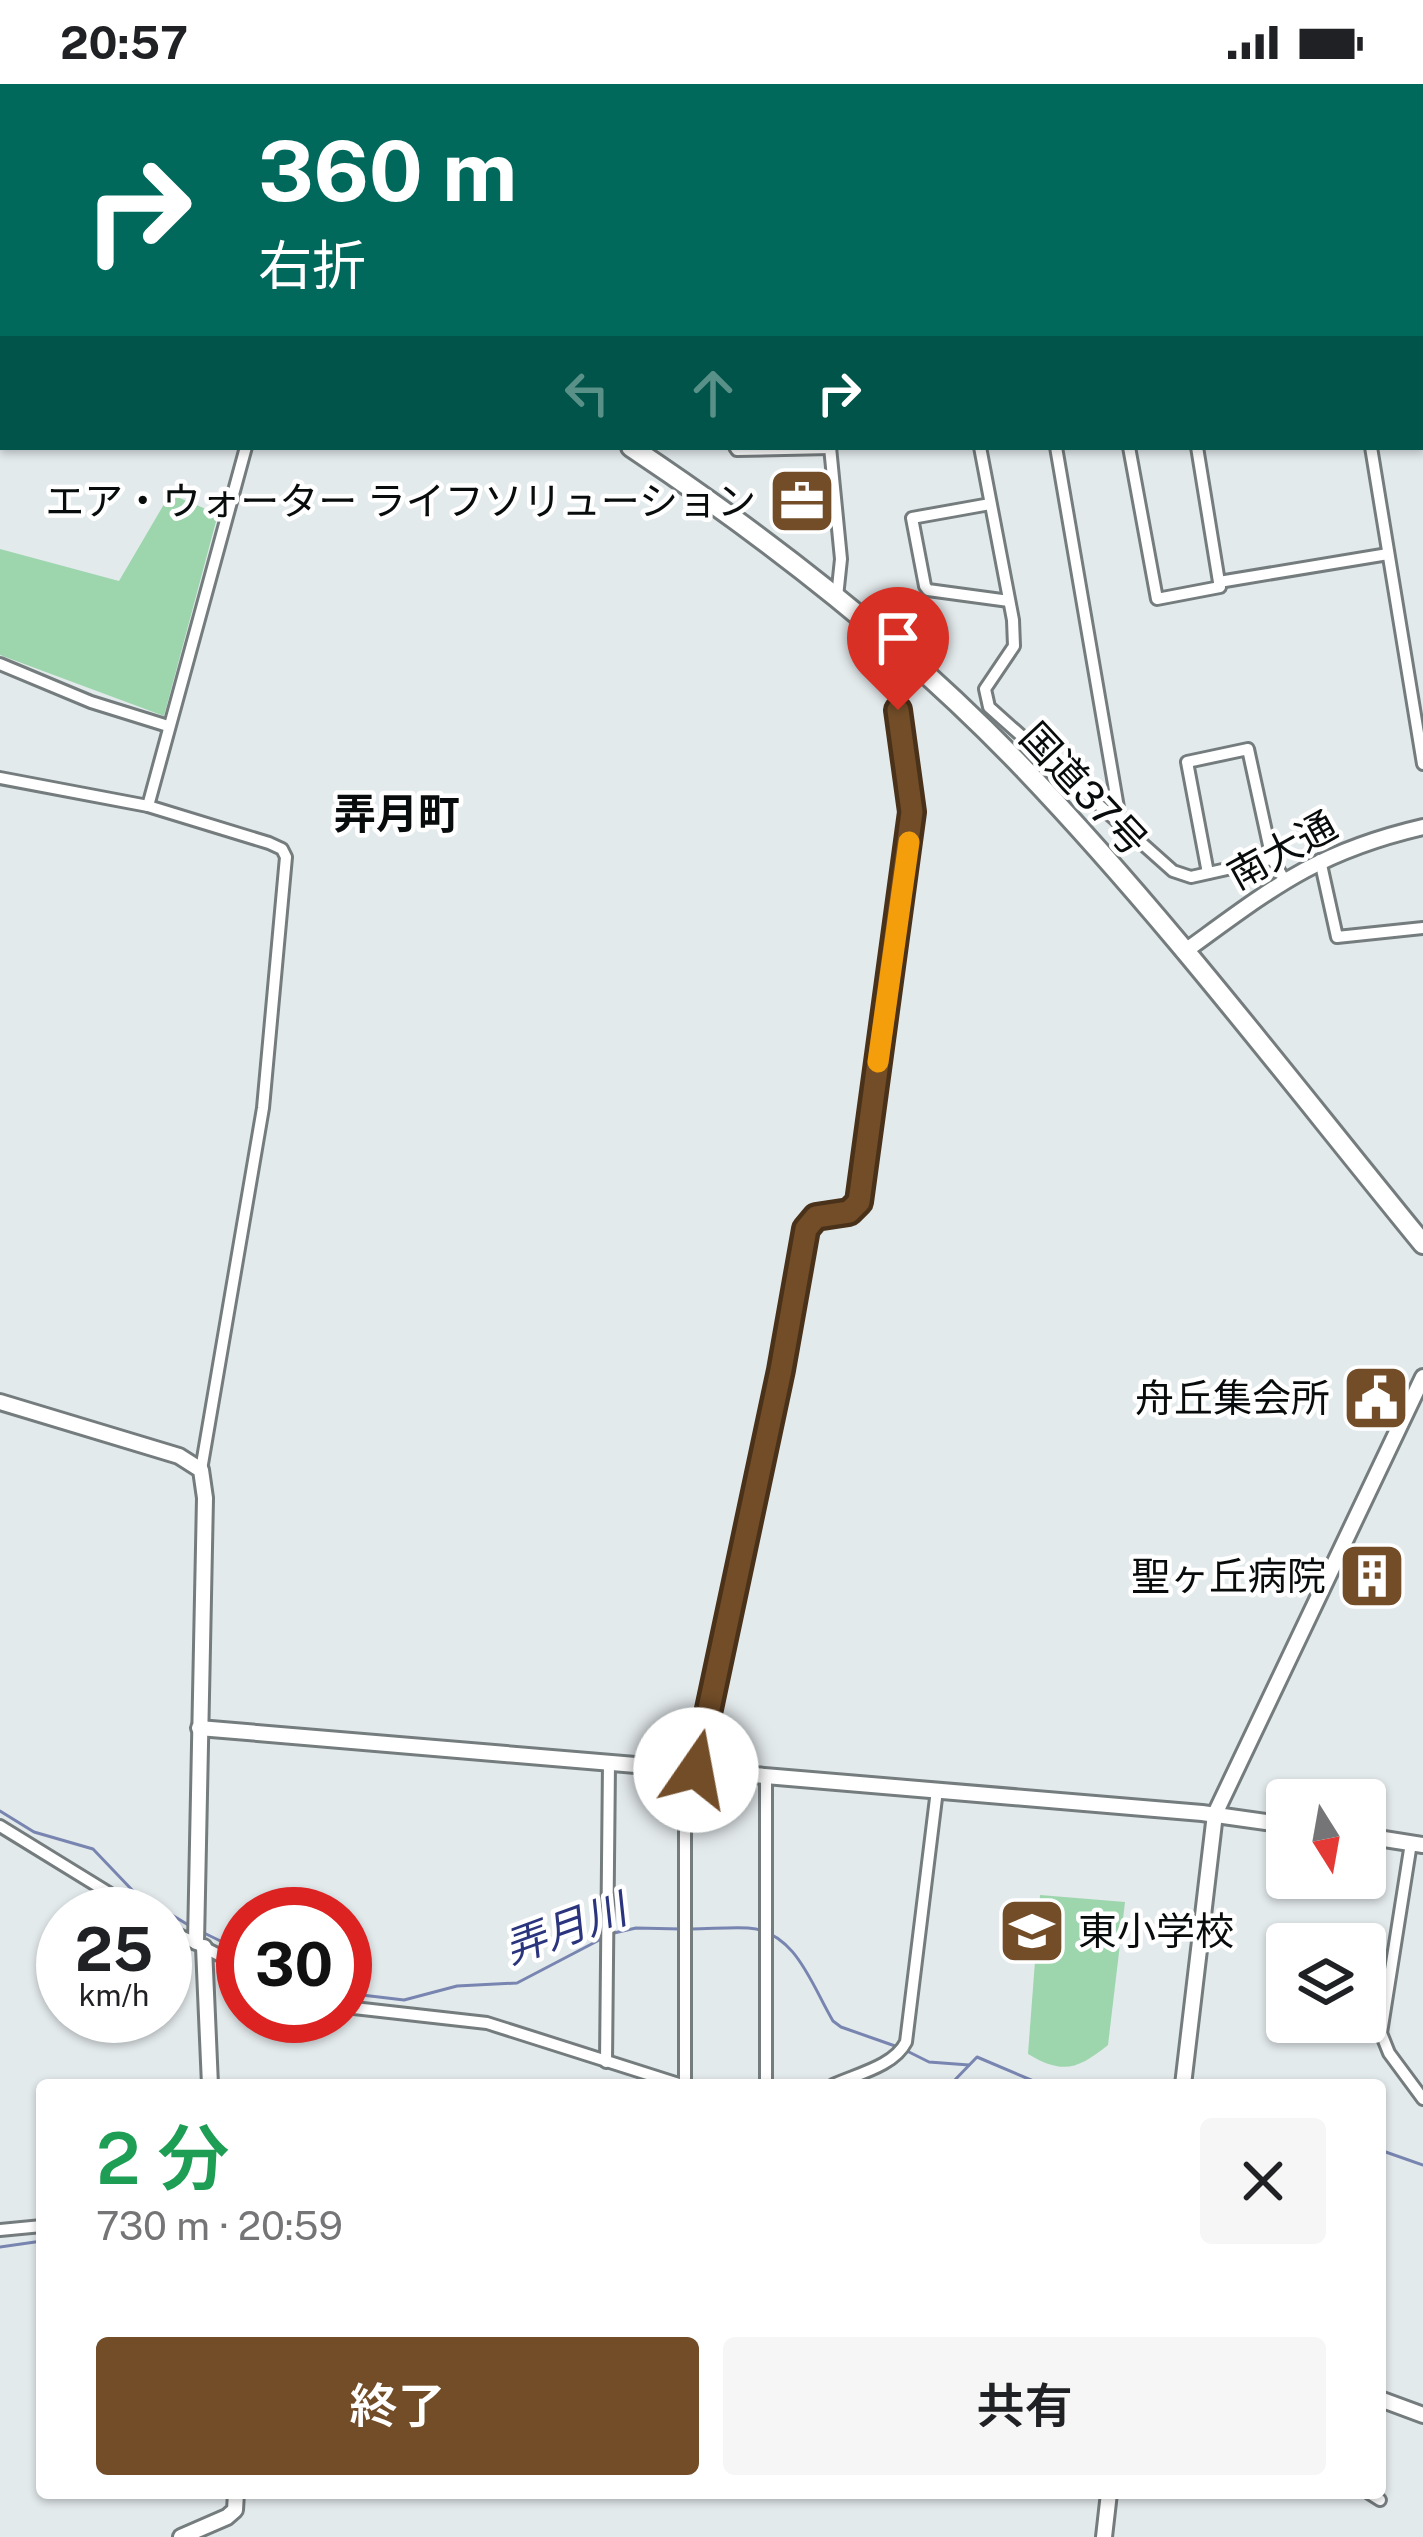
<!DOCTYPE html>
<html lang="ja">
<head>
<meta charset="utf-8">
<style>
  body { margin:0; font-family:"Public Sans","Noto Sans JP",sans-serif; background:#f6f6f6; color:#202124; height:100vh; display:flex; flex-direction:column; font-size:45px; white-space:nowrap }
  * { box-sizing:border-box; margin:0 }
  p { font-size:39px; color:#757577 }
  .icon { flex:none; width:66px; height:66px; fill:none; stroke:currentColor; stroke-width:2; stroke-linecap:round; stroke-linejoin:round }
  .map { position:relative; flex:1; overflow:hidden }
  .sheet { position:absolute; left:36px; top:1995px; width:1350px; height:420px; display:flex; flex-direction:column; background:#fff; border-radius:12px; box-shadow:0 3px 9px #0004 }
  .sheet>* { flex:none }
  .banner { position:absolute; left:0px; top:0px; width:1425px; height:366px; box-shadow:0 3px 9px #0004; background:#00695c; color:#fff; overflow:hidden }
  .needle { width:78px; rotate:169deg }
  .tools { position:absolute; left:1266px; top:1695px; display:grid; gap:24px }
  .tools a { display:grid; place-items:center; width:120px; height:120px; border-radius:12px; background:#fff; box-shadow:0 3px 9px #0004; font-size:60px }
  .speed { position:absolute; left:36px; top:1803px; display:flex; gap:24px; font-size:60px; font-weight:700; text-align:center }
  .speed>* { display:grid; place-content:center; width:156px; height:156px; border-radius:50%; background:#fff; box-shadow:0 3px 9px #0004; line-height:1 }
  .speed small { font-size:30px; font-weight:400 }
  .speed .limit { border:18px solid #d22; background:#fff; color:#111 }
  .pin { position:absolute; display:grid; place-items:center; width:102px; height:102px; color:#fff; margin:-123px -51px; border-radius:50% 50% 50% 0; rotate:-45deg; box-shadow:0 0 12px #0007 }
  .pin .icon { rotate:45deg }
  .me { position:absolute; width:132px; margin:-66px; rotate:12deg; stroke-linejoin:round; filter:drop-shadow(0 0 9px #0008) }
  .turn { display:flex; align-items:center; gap:42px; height:252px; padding:0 60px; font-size:54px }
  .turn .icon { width:156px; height:156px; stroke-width:2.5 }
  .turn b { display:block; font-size:84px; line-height:102px }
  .lanes { display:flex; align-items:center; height:114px; padding:0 60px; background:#0003; justify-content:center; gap:60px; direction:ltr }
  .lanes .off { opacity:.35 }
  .round { display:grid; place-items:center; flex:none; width:126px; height:126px; border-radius:12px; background:#f6f6f6 }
  .head { display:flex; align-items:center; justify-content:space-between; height:204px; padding:0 60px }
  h1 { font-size:72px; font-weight:600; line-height:90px; color:#1e9e55 }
  .primary-button { display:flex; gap:24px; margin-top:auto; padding:24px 60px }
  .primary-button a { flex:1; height:138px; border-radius:12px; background:#724d28; color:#fff; font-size:48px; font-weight:600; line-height:138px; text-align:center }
  .primary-button a+a { background:#f6f6f6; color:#202124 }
  .status { display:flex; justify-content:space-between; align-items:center; height:84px; padding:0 60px; background:#fff; direction:ltr }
  .status svg { height:33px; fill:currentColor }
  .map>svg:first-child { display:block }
  .green { fill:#9dd6ad }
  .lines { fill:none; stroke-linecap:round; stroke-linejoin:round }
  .stream { stroke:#7885b0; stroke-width:3 }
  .pedestrian-casing { stroke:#757c7d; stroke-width:14 }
  .minor-casing { stroke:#757c7d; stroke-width:16 }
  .tertiary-casing { stroke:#757c7d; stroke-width:20 }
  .trunk-casing { stroke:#757c7d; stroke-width:24 }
  .pedestrian { stroke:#fff; stroke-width:8 }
  .minor { stroke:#fff; stroke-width:10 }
  .tertiary { stroke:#fff; stroke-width:14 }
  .trunk { stroke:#fff; stroke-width:18 }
  .route-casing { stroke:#4a321a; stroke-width:30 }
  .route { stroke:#724d28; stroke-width:21 }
  .slow { stroke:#f59e0b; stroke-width:21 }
  .labels { text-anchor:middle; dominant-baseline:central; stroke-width:9; stroke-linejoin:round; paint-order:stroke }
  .poi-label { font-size:39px; fill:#090c0c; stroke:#fff; text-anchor:end }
  .street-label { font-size:39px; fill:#090c0c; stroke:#fff }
  .neighbourhood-label { font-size:42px; font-weight:bold; fill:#090c0c; stroke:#fff }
  .water-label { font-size:42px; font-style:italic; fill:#2a357d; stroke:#fff }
</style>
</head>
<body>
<div class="status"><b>20:57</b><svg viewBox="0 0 49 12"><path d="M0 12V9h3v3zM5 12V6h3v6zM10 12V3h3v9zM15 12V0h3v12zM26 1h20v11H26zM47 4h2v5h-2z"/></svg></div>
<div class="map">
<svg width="1423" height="2453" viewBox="0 0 1423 2453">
  <rect width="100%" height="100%" fill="#e3eaec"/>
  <g class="green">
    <polygon points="170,410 218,430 164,632 0,571 0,465 119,497"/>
    <path d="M1040,1811L1125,1818L1108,1961C1078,1985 1063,1991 1028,1970Z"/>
  </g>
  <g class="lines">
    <g class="stream">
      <polyline points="0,1727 34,1748 93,1765 134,1808 190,1842"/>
      <path d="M691,1845C710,1845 729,1843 748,1844C796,1847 812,1902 833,1937L841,1943L898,1963"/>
      <polyline points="204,1849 243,1868"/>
      <polyline points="614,1849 636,1844 681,1845"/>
      <polyline points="345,1909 404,1916 457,1902 517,1899 605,1853"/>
      <polyline points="907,1967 929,1978 969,1981"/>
      <polyline points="950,2001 977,1973 1043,2001"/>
      <polyline points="1380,2066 1423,2081"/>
      <polyline points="0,2163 42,2157"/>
    </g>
    <g class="pedestrian-casing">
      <g id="pedestrian">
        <polyline points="1422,15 1423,16"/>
        <polyline points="1422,31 1423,30"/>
        <polyline points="1422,42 1423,45"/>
      </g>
    </g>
    <g class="minor-casing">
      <g id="minor">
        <polyline points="726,0 728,3"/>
        <polyline points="825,0 827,3"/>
        <polyline points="1188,0 1190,3"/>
        <polyline points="1261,0 1263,3"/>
        <polyline points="48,3 49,0"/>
        <polyline points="378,3 378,0"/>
        <polyline points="458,3 459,0"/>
        <polyline points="568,3 573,0"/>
        <polyline points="703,3 707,0"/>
        <polyline points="835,3 840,0"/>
        <polyline points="1150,3 1154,0"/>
        <polyline points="1422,77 1423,76"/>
        <polyline points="0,145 3,136"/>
        <polyline points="1422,158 1423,158"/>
        <polyline points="1422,185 1423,187"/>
        <polyline points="1422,307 1423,307"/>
        <polyline points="735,363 737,366 830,364"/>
        <polyline points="830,363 841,475 837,513"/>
        <polyline points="980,363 1013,536 1014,562 985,605 989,623 1173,787 1191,793 1272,775 1284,795"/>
        <polyline points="1056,363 1121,741"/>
        <polyline points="1129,363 1157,515 1220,503 1219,498 1388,470"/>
        <polyline points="1197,363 1219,498"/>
        <polyline points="1371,363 1423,680"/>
        <polyline points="990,420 912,434 925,502 928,506 1009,517"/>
        <polyline points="0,580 91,618 168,642"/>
        <polyline points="0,694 148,722 269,759 282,765 286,773 263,1024 201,1386"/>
        <polyline points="148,722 246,363"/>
        <polyline points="1320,776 1337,853 1423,844"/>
        <polyline points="1208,789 1187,678 1248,665 1272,775"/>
        <polyline points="696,1686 781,1286 806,1145 816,1133 855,1125 863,1099 912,728 892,579 898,566"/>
        <polyline points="766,1692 766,2001"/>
        <polyline points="0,1742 143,1830"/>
        <polyline points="1411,1759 1381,1949 1389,1969 1423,2015"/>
        <polyline points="165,1844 243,1883"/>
        <polyline points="345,1923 487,1939 682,2001"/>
        <polyline points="606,1978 609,1679"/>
        <polyline points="685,2001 685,1685"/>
        <path d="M833,2001C857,1990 894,1982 906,1958L937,1706"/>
        <polyline points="0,2146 42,2142"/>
        <polyline points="1369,2409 1380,2416"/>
      </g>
    </g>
    <g class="tertiary-casing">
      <g id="tertiary">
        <polyline points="992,3 997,0"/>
        <path d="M1184,868C1271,805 1315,768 1423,743"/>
        <polyline points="0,1318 179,1372 201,1386 205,1414 196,1858"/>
        <polyline points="199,1644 1202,1729 1287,1741"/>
        <polyline points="1365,1752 1423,1761"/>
        <polyline points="204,1863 210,2001"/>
        <polyline points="1183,2001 1215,1730 1423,1293"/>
        <polyline points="1380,2315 1423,2331"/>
        <polyline points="181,2453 227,2433 235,2426 236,2409"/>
        <polyline points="1104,2453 1109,2409"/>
      </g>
    </g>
    <g class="trunk-casing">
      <g id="trunk">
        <polyline points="80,0 85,3"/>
        <path d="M631,363C772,457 907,562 1025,686C1167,835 1292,1000 1423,1160"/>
      </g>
    </g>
    <use href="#pedestrian" class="pedestrian"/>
    <use href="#minor" class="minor"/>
    <use href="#tertiary" class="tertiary"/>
    <use href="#trunk" class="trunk"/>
  </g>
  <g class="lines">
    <g class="route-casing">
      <polyline id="route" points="696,1686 781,1286 806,1145 816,1133 849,1128 859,1118 912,728 898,626"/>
    </g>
    <use href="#route" class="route"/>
    <polyline class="slow" points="878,978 909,758"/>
  </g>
  <defs>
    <g id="office-square" transform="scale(3.45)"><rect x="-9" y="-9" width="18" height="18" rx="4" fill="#724d28" stroke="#fff"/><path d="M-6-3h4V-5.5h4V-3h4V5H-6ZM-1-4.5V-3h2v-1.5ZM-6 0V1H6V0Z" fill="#fff"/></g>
    <g id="civic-square" transform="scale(3.45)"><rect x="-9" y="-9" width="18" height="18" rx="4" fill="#724d28" stroke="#fff"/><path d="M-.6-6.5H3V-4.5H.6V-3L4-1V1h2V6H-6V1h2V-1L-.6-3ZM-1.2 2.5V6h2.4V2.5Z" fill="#fff"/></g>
    <g id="building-square" transform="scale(3.45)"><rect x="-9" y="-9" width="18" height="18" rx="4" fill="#724d28" stroke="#fff"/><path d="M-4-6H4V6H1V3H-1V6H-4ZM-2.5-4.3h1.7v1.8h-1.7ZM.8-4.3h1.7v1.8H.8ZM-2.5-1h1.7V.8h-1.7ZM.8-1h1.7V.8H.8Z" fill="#fff"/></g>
    <g id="school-square" transform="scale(3.45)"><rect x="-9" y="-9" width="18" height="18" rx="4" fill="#724d28" stroke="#fff"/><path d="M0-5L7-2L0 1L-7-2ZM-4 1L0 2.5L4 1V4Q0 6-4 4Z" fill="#fff"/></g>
  </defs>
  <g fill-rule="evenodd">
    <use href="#office-square" x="802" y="417"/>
    <use href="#civic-square" x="1376" y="1314"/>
    <use href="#building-square" x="1372" y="1492"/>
    <use href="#school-square" x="1032" y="1847"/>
  </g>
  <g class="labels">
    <g class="poi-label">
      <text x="756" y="417">エア・ウォーター ライフソリューション</text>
      <text x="1330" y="1314">舟丘集会所</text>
      <text x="1326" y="1492">聖ヶ丘病院</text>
      <text x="1078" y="1847" text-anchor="start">東小学校</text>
    </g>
    <g class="street-label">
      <text transform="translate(1084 705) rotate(47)">国道37号</text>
      <text transform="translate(1282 766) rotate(-29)">南大通</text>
    </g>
    <g class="neighbourhood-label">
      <text x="397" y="729">弄月町</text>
    </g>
    <g class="water-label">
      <text transform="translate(565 1844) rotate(-20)">弄月川</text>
    </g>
  </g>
</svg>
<div class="tools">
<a><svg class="needle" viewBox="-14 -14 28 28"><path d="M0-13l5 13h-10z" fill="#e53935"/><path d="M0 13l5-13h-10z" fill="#757577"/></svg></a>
<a><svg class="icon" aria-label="layers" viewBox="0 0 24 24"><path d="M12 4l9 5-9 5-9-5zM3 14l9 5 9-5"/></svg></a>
</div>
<div class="speed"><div>25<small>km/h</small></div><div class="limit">30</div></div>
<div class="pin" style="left:898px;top:626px;background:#d93025"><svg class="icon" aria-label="arrive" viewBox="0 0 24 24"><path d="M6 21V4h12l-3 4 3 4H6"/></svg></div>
<svg class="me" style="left:696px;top:1686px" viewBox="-20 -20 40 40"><circle r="19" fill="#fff"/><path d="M0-13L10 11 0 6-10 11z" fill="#724d28"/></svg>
<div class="banner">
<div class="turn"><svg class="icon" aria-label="right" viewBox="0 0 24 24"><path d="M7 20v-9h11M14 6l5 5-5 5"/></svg><div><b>360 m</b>右折</div></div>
<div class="lanes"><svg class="icon off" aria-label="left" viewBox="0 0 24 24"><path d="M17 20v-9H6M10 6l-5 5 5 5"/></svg><svg class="icon off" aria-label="ahead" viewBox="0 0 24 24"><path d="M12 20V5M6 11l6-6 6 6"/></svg><svg class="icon" aria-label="right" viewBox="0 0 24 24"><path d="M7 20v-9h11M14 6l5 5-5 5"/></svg></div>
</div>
<section class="sheet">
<div class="head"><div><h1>2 分</h1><p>730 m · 20:59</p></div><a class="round"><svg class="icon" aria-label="close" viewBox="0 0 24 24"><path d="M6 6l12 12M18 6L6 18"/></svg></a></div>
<div class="primary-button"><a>終了</a><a>共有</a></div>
</section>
</div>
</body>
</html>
